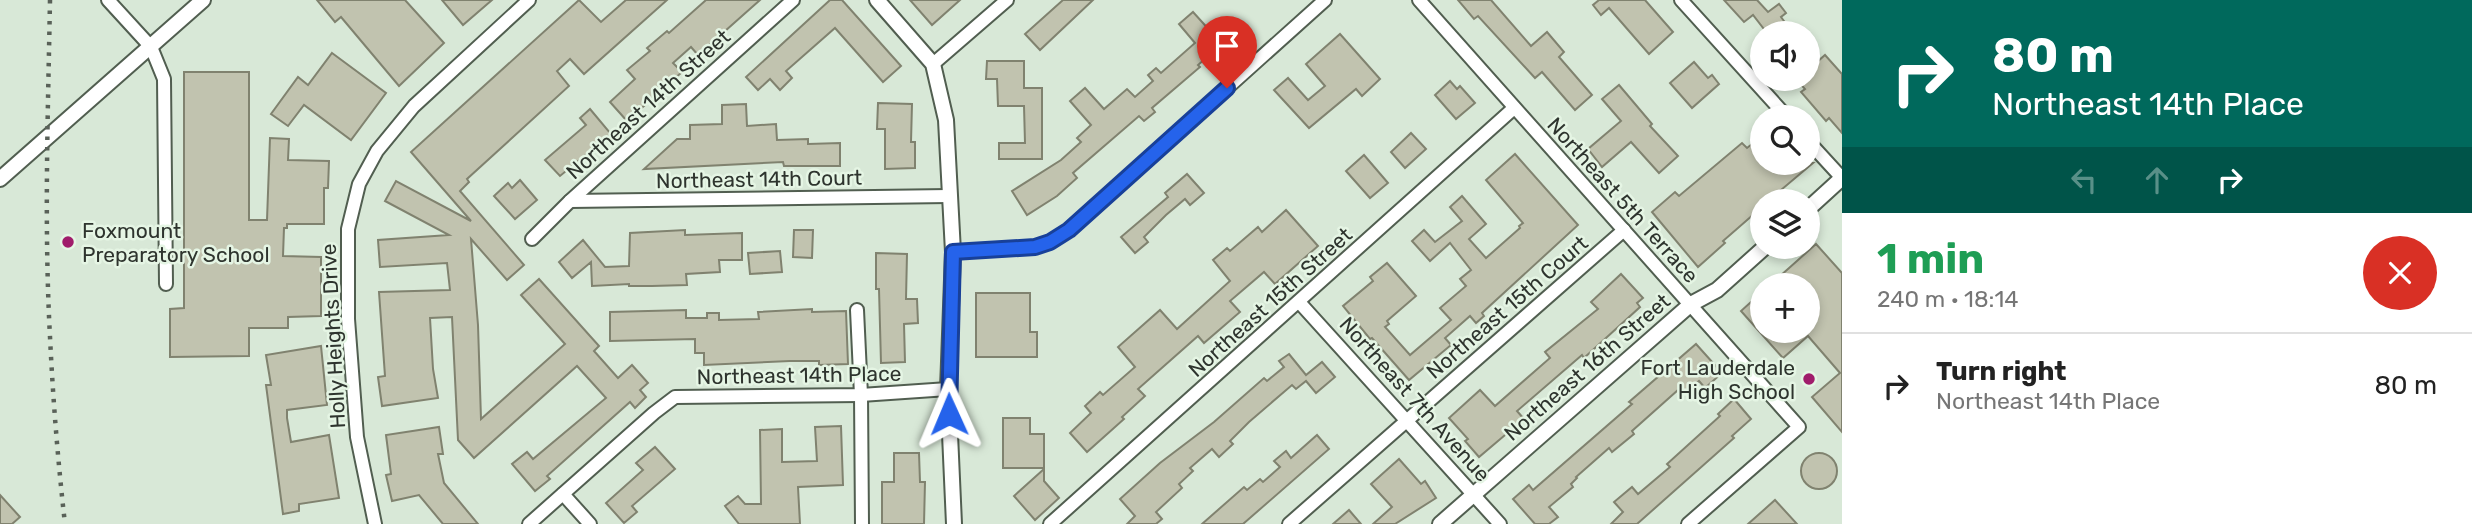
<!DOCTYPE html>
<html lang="en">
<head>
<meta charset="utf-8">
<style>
  body { margin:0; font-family:Rubik,sans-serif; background:#f2f2f2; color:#222; height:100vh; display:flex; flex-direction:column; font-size:26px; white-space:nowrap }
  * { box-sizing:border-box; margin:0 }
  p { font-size:23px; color:#767676 }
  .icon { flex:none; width:38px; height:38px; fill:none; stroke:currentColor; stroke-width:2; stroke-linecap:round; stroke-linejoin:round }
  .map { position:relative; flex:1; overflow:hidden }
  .sheet { display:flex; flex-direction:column; background:#fff; width:630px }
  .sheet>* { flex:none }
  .hud { background:#00695c; color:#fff; overflow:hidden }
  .controls { position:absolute; left:1750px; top:21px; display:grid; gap:14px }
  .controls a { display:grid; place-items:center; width:70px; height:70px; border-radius:50%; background:#fff; box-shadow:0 4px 10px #0003; font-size:35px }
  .pin { position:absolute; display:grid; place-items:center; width:60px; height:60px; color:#fff; margin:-72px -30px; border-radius:50% 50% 50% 0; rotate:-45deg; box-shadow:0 0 7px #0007 }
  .pin .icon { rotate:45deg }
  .me { position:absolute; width:77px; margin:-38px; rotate:359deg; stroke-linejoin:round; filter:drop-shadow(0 0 5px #0008) }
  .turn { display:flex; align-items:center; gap:24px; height:147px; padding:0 35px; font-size:32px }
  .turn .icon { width:91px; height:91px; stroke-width:2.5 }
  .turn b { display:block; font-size:49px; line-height:60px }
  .lanes { display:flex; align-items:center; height:66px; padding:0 35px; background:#0003; justify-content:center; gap:35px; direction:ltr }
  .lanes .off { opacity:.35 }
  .round { display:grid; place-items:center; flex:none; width:74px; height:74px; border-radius:37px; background:#f2f2f2 }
  .head { display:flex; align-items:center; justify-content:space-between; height:119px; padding:0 35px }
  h1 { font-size:42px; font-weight:700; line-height:52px; color:#1e9e55 }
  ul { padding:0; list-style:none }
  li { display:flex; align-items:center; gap:21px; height:105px; padding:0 35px; border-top:2px solid #e0e0e0 }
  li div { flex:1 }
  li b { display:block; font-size:26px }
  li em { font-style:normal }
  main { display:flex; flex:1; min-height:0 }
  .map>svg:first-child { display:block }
  .building { fill:#c1c3af; stroke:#80826f; stroke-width:2 }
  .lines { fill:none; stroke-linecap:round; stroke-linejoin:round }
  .minor-casing { stroke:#515e50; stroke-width:16 }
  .tertiary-casing { stroke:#515e50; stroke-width:18 }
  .minor { stroke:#fff; stroke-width:12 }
  .tertiary { stroke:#fff; stroke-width:14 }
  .rail { stroke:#596158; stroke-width:4.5; stroke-dasharray:3.5 7; stroke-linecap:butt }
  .route-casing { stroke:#184099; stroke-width:18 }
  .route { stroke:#2563eb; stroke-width:12 }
  .poi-dot { fill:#a01c6b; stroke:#e5f5e4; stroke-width:2.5 }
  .labels { text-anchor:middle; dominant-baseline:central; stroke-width:5; stroke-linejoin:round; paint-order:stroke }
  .street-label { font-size:21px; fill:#2e342e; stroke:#e5f5e4 }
  .poi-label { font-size:21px; fill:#2e342e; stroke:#e5f5e4; text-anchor:start }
</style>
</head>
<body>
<main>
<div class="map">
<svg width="1842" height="524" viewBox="0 0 1842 524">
  <rect width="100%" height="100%" fill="#d8e8d7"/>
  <g class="building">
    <polygon points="317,0 405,0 444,43 399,86 341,17 335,22"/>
    <polygon points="442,0 492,0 463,25"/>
    <polygon points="579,0 601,22 626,0 667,0 584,74 570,59 557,71 569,86 467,179 469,182 460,191 524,265 507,280 471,239 478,325 481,419 565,344 521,295 539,279 599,346 594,351 618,378 632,365 648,383 640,390 646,397 635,408 630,402 547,476 550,479 535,491 512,464 527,452 533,459 606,398 577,366 474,458 458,440 452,317 430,318 433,369 438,398 382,406 378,377 385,376 379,292 450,290 447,263 380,267 378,240 449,235 385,201 396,181 471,221 411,152"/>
    <polygon points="706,0 760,0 698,55 691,47 673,63 682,72 627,121 610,102 635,79 627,70 650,51 647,48 667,31 669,33"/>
    <polygon points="830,0 842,0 901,66 883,82 835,28 786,71 792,78 780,90 770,79 758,90 746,77"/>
    <polygon points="910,0 960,0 932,25"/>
    <polygon points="1063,0 1093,0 1040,50 1025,34"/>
    <polygon points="1458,0 1491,0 1531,46 1547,32 1564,52 1559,57 1592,95 1575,110 1542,72 1535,78 1478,16 1474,19"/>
    <polygon points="1599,0 1645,0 1673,32 1649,54 1609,8 1601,15 1593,5"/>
    <polygon points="1724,0 1757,0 1768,12 1779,4 1786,13 1781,17 1793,33 1767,33 1753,15 1744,22"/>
    <polygon points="1193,12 1222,44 1198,65 1200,67 1152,108 1155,112 1144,121 1139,116 1073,173 1077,178 1057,196 1027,215 1012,191 1061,160 1081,142 1077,138 1091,125 1070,101 1085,88 1104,109 1127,89 1135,97 1153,81 1148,75 1156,68 1161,73 1195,43 1179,24"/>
    <polygon points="1340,34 1380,79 1362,96 1356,89 1309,128 1274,90 1288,78 1308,100 1325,86 1306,64"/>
    <polygon points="332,53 386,93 351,140 304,105 288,126 271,114 298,77 308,85"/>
    <polygon points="1825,55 1842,74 1842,133 1829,118 1826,121 1801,92 1805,89 1796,79 1808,79 1808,70"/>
    <polygon points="987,61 1024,61 1024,88 1042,88 1042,159 999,159 999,143 1025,143 1024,106 998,106 997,79 986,79"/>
    <polygon points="1694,62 1708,78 1712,75 1719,84 1692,108 1670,83"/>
    <polygon points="184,72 249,72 249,220 267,220 270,138 289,139 288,160 329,161 328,188 324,188 324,224 287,224 287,228 284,228 283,256 321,257 321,316 288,317 288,328 249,328 249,356 170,357 170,309 184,308"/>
    <polygon points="1450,81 1457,89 1460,86 1475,103 1456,119 1435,95"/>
    <polygon points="1619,85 1652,124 1650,126 1678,156 1659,173 1631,142 1602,167 1588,149 1621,121 1602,99"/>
    <polygon points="878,103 912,104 911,142 915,142 915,168 885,169 885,129 877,129"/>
    <polygon points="746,104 747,126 776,124 777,140 808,139 808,144 840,143 840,166 784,166 783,162 644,169 677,139 690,139 690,125 722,124 722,105"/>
    <polygon points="590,109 611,134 560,176 545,160 586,125 580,118"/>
    <polygon points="1411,133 1426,149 1405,168 1391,152"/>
    <polygon points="1762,136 1762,163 1813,163 1768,201 1762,201 1762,207 1723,241 1725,243 1698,267 1652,212 1675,192 1679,196 1742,143 1747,148"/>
    <polygon points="1515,154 1578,225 1482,313 1484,316 1476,323 1470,316 1445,338 1451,345 1409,380 1372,338 1370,339 1343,306 1373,281 1370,277 1387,263 1416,296 1387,321 1389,324 1385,327 1410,355 1451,320 1440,308 1466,286 1460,279 1471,270 1450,243 1430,261 1412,241 1424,230 1435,242 1462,221 1450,207 1462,196 1486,224 1469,239 1486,258 1520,228 1519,226 1523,223 1486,180"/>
    <polygon points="1364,155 1388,183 1370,198 1346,171"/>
    <polygon points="1187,174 1204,193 1190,205 1185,199 1166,215 1144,237 1148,242 1135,253 1121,237 1168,197 1165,193"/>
    <polygon points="520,180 537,200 515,219 494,196 508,183 512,188"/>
    <polygon points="1286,210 1318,246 1275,284 1264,272 1230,301 1240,312 1204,343 1198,336 1138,389 1145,396 1122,417 1124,419 1087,452 1070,433 1091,413 1085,406 1100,392 1103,395 1135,367 1118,347 1160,310 1177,329 1230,281 1213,260 1227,248 1230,251 1258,227 1262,232"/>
    <polygon points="685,230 685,235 742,233 742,260 719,260 720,272 686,274 687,285 652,286 629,286 629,284 592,286 591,262 572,278 559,262 583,240 605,267 629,266 630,233"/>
    <polygon points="794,230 813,230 812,258 793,257"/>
    <polygon points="1816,244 1842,273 1842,432 1812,397 1840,373 1808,336 1783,358 1741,311 1762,292 1762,331 1808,331 1808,285 1770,285"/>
    <polygon points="780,251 782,272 750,274 748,253"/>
    <polygon points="876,253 907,254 906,299 917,299 918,323 904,324 905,362 881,363 879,289 876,289"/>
    <polygon points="1621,274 1643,298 1637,303 1640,307 1584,358 1582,355 1517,411 1524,419 1479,457 1465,441 1468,439 1449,418 1480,390 1495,406 1550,358 1545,352 1598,309 1591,302"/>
    <polygon points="976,293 1030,293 1030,332 1037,332 1037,357 976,357"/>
    <polygon points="812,309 812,312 846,311 848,364 819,365 819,361 790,361 704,365 704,353 695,353 695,339 610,341 610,312 686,310 686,318 707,318 707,313 719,313 719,320 759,319 758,312"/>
    <polygon points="1696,344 1722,373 1705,388 1699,381 1682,395 1678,390 1632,431 1634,434 1612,452 1609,448 1576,477 1577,478 1571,484 1573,487 1549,507 1558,517 1549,524 1535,524 1513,499 1529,485 1533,490 1632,404 1629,402"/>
    <polygon points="321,346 327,405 287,410 287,418 291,442 329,435 339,498 299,504 299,511 283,514 266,385 271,385 266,355"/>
    <polygon points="1289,354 1306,375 1322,362 1335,377 1316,393 1306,381 1296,389 1292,385 1249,422 1230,441 1233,444 1219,457 1212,449 1190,468 1193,471 1179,484 1182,488 1156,512 1162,519 1156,524 1127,524 1135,516 1120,499 1160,463 1214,422 1264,378 1267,381 1284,367 1279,361"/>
    <polygon points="1734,399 1751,419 1732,436 1734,438 1637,524 1611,524 1623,512 1614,502 1632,487 1638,494 1670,467 1667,464 1720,416 1718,414"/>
    <polygon points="1003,418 1030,418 1030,434 1044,434 1044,468 1003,468"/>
    <polygon points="841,426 843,485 798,487 800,524 739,524 725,506 738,496 745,504 761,504 760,430 782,429 782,462 817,461 815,427"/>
    <polygon points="439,427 443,454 438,454 444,483 478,524 443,524 419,495 392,501 386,475 391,474 386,435"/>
    <polygon points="1317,435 1329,449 1243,524 1202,524 1244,487 1247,490 1260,479 1263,482 1280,467 1274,461 1286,451 1291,458"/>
    <polygon points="655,447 675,469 632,506 637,512 624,523 606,503 643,470 636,463"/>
    <polygon points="894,453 919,453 920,482 925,482 924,524 882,524 882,482 894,482"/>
    <circle cx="1819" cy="471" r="18"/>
    <polygon points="1399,459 1421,484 1425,481 1436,498 1395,524 1373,524 1392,507 1371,484"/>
    <polygon points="1044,469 1044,481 1059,498 1035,520 1014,496"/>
    <polygon points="0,495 20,517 12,524 0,524"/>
    <polygon points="1775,500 1797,524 1748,524"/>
    <polygon points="1349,510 1361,524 1333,524"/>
  </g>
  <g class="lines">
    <g class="minor-casing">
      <g id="minor">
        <polyline points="108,0 151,47 164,79 166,284"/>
        <polyline points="1419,0 1799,427 1688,524"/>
        <polyline points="1681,0 1787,117"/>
        <polyline points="933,64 1007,0"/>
        <polyline points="1808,141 1842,178"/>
        <polyline points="570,201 949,196"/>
        <polyline points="532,239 570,201 793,0"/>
        <polyline points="953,252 1035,247 1050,242 1069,230 1325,0"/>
        <polyline points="1299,302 1500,524"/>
        <polyline points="857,310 861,395 862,524"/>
        <polyline points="563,494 590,524"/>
        <polyline points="375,524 357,437 348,319 348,229 359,184 377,151 414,106 529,0"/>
        <polyline points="529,524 654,413 675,397 861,395 948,389"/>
        <polyline points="1050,524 1514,108"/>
        <polyline points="1289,524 1624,230"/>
      </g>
    </g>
    <g class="tertiary-casing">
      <g id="tertiary">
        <polyline points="877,0 933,64 946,120 953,252 948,389 954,524"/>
        <polyline points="0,179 203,0"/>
        <polyline points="1808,209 1842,178"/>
        <polyline points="1440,524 1691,304 1717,290 1765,247"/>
      </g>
    </g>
    <use href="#minor" class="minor"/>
    <use href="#tertiary" class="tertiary"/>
    <path class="rail" d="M50,0C48,112 44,225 50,337C53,400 58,462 65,524"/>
  </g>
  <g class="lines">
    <g class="route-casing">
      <polyline id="route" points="949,414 953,252 1035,247 1050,242 1069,230 1227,88"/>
    </g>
    <use href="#route" class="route"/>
  </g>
  <g class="poi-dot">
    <circle cx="68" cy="242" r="7"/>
    <circle cx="1809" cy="379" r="7"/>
  </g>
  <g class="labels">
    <g class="street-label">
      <text transform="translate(648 104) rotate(-42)">Northeast 14th Street</text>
      <text transform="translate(759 179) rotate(-1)">Northeast 14th Court</text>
      <text transform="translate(1623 200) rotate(48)">Northeast 5th Terrace</text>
      <text transform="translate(1270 302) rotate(-42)">Northeast 15th Street</text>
      <text transform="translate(1507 307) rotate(-41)">Northeast 15th Court</text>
      <text transform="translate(333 336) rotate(-93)">Holly Heights Drive</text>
      <text transform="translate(1587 367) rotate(-41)">Northeast 16th Street</text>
      <text transform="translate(799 375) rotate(-1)">Northeast 14th Place</text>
      <text transform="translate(1415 399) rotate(48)">Northeast 7th Avenue</text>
    </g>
    <g class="poi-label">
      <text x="82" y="230">Foxmount<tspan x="82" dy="24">Preparatory School</tspan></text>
      <text x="1795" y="367" text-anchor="end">Fort Lauderdale<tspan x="1795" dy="24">High School</tspan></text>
    </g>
  </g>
</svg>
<div class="controls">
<a><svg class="icon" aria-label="sound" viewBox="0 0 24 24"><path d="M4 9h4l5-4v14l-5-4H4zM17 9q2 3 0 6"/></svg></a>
<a><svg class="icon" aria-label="search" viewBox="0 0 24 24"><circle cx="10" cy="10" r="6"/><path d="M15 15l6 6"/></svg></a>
<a><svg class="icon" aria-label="layers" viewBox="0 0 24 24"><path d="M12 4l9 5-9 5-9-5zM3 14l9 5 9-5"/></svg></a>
<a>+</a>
</div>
<div class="pin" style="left:1227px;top:88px;background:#d93025"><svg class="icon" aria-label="arrive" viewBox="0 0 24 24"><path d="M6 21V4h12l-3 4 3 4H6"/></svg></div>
<svg class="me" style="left:949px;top:414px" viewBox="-20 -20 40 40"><path d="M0-17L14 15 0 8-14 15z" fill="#2563eb" stroke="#fff" stroke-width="4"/></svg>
</div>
<section class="sheet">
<div class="hud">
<div class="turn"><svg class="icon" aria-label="right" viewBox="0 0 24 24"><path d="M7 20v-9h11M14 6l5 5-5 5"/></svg><div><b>80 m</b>Northeast 14th Place</div></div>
<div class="lanes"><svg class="icon off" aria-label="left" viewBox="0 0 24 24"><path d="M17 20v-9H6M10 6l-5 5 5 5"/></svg><svg class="icon off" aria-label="ahead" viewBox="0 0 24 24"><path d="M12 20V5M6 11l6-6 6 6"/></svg><svg class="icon" aria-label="right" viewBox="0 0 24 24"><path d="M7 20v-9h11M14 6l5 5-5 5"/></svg></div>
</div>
<div class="head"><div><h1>1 min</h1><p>240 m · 18:14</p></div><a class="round" style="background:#d93025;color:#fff"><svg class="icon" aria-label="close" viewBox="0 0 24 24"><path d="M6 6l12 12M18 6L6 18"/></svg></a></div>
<ul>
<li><svg class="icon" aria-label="right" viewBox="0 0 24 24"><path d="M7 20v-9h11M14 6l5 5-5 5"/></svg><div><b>Turn right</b><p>Northeast 14th Place</p></div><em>80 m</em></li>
</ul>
</section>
</main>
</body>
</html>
